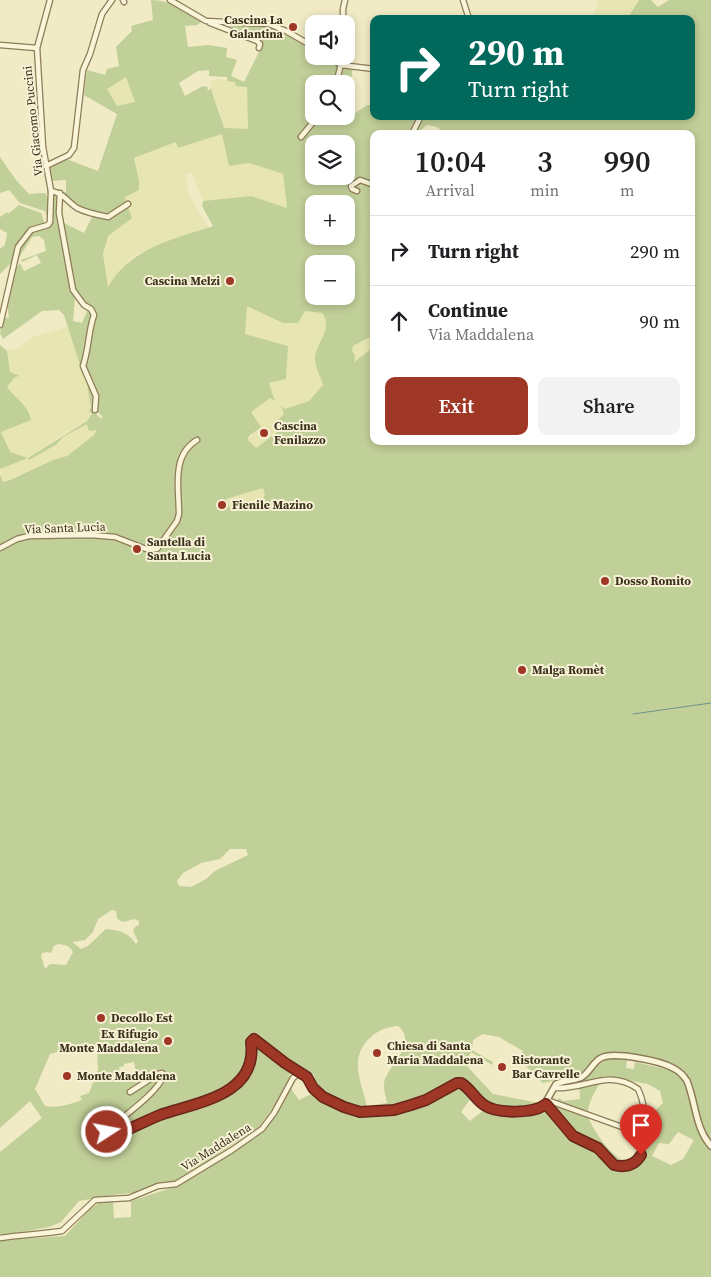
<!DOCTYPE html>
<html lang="en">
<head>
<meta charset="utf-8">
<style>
  body { margin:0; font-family:"Source Serif 4",serif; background:#f2f2f2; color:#202124; height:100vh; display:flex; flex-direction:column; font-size:19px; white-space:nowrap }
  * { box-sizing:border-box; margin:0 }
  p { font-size:16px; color:#757577 }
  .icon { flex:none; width:28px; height:28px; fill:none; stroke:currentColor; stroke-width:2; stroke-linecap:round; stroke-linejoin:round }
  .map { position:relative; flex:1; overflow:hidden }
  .panel { position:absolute; left:370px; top:130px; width:325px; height:315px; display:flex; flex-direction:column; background:#fff; border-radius:10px; box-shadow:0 2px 8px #0003 }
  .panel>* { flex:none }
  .top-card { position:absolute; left:370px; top:15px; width:325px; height:105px; border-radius:10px; box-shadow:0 2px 8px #0003; background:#00695c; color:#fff; overflow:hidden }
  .controls { position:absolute; left:305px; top:15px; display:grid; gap:10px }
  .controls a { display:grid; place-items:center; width:50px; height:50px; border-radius:10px; background:#fff; box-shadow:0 2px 8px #0003; font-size:25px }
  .pin { position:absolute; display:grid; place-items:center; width:42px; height:42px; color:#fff; margin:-51px -21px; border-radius:50% 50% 50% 0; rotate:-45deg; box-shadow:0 0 5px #0007 }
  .pin .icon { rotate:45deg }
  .me { position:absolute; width:55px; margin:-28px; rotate:79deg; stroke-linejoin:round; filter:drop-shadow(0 0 4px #0008) }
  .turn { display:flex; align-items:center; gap:18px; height:105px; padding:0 15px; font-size:22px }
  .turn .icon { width:65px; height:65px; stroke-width:2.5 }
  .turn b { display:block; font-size:35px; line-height:42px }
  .eta { display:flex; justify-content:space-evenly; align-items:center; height:85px; text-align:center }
  .eta b { font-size:30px; font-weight:600; line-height:35px }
  .primary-button { display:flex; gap:10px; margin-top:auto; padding:10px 15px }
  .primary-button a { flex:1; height:58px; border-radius:10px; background:#9f3727; color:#fff; font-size:20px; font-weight:600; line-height:58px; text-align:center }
  .primary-button a+a { background:#f2f2f2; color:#202124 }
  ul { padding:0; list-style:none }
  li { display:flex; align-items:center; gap:15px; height:70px; padding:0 15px; border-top:1px solid #e0e0e0 }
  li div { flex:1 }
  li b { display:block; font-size:19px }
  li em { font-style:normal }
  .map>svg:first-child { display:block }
  .farmland { fill:#e7e5b2 }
  .green { fill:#c1cf98; fill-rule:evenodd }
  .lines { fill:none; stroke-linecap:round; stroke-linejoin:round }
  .stream { stroke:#6d938f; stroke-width:1 }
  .minor-casing { stroke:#8d7c5a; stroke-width:7 }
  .tertiary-casing { stroke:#8d7c5a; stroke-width:8 }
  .minor { stroke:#faf5d9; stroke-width:4.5 }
  .tertiary { stroke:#faf5d9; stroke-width:5 }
  .route-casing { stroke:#672419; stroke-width:12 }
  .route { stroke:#9f3727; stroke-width:9 }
  .poi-dot { fill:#9f3727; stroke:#f7f2d5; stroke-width:2 }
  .labels { text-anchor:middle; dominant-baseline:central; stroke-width:4; stroke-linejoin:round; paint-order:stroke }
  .poi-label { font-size:12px; font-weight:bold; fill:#3c311e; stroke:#f7f2d5; text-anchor:start }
  .street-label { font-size:12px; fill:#3c311e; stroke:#f7f2d5 }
</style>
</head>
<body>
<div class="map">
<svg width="711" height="1277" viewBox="0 0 711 1277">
  <rect width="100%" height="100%" fill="#f0eac5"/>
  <g class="farmland">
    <polygon points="598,0 639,0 627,19 591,19 599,4"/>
    <polygon points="126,76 135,102 117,106 107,89"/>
    <polygon points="220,79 235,82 247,87 248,130 224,128 220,109 214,102 210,81"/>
    <polygon points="223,134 229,166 249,163 283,174 287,209 251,196 203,201 192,172 186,174 187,187 193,203 208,227 140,253 129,260 108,288 103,254 108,236 132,218 125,197 139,181 134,158 177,142 178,148"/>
    <polygon points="247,305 322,313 327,319 327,325 315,357 324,385 309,401 285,409 282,407 285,414 279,431 256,448 248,440 255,431 250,412 270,398 274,400 269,383 286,379 288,346 245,334"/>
    <polygon points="67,327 87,382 90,404 93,406 92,414 87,420 56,439 28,458 29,459 57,444 63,437 87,424 97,429 94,435 67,456 53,460 3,482 0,469 27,458 10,452 1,432 25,406 16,400 7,387 15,377 19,377 10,372 7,351 17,349 33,337"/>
    <polygon points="374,335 374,347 353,363 352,351 353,346"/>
    <polygon points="263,488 265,494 259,507 251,510 243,508 231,511 226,499"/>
  </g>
  <g class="green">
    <path d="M151,0C171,0 185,11 202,21L197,25L185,26L188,47L209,45L227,48L226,57L237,60L231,76L244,82L263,44L260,41L229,30L233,23L269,26L314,50V56H323L338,65L353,67L347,105L354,114L367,105H374V116H691V19H627L639,0H651L658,7L669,0H711V1141L705,1132L688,1078L677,1067L670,1064L610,1052L599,1056L579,1075L543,1083L518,1058L523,1051L499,1037L483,1034L473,1040L472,1050L493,1062L492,1065L471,1052L465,1064L493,1094L544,1104L543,1105C525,1106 500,1116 483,1102C475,1095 470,1085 459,1081L425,1099L400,1107L359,1110L343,1106L324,1096L315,1086L314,1075L310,1072L305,1074L286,1063L285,1069L291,1070L290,1075H284L292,1076L275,1105L259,1127L189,1174L177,1181L151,1186L136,1193L120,1194L79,1201L61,1222L49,1227L8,1235L0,1234V1152L42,1118L30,1101L0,1128V474L3,482L10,480L53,460L67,456L94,435L97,430L89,431L87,424L63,437L57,444L29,460L28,458L0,469V345L7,351L10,372L20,376L15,377L7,387C15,398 29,406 31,420L1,432L10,452L28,458L87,421L92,414L89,411L92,406L90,404L87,382C90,386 95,392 94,397C94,408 91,411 102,419V416L97,411V395L86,371L81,368L64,315L59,310L42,311L3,339L0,333L3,317L9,318C6,304 8,275 20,263L24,271L41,263L37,255L22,262L21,260L46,251L44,240L39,236L32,237L20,256L17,255L20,246L18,245L12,262L0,274V249L5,245L7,233L0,229V217L7,212L8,214L19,205L41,213L45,224L40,227L48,228L52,224L54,193H60L64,223L84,233L93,215L109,219L128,207L132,218L108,236L103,254L108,287C130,248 174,239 213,226L202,206L203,201L251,196L287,208L283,174L249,163L229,166L222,134L178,148L176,142L134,158L139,181V190L125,197L127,203L108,215C90,214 73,205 62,192H66V180L50,181L49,169L66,159L98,171L117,114L84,95L87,70L105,75L107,69L119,66L116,47L132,31L131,26L153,20ZM209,70V76L227,77V81L235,82L236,86L247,87L248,129L224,128C221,114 214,103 211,88L208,91L207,86L201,87L185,96L179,83L198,71ZM126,77L135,102L117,106L107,89ZM314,84H346V116H314ZM427,125L437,127L446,134H691V441H374V347L354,362L355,356L352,351L353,346L374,335V134H416ZM314,144H346V176H314ZM314,204H346V236H314ZM314,264H346V296H314ZM78,294L82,301L94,311L93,313L88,309L82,323L73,321L75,298ZM247,306L283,323H298L305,311L322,313C334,329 316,342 315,358C315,368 321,376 323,385L309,401L285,409L281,406L284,414L276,423L279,431L256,448L248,440L249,436L261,427L251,412L270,398L275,401L269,383L286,379L288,346L245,334ZM263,488L265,494L259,507L251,510L243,508L231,511L226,499ZM230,849H246L248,855L215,871L206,879L191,887L179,886L177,881L183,873L201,863L220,859ZM112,910L116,911L117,918C123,925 127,920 134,919L139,921V925L135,927L133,931L138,941L136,944C129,933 119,930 106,929L88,946L81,949L72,942L85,940L93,932L98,919ZM58,944C65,945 70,945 73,952L66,965L50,964L45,969L41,956L42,953L47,952L51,953L54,946ZM398,1026C419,1044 388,1064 384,1083C383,1088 386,1097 387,1103L367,1106C364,1094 357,1075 358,1063C359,1041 379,1027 398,1026ZM97,1046L98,1070L89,1093L80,1096L82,1100C68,1105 59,1108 45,1106L35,1089L50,1054L70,1048ZM134,1062L137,1077L126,1080L124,1073L120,1074L119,1067L124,1066V1064Z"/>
    <path d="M0,157L16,180L29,194L45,193C51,202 49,212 48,221L45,211L20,203L9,190L0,193Z"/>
    <path d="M614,1058L627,1060L626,1068L634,1069L635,1062L673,1071L682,1077L689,1095L697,1128L711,1149V1277H0V1241L2,1240L65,1236L89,1210L100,1202H113L114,1218L131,1217V1201L174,1187L188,1180L254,1139L263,1130L290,1087L299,1100L315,1092C361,1133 407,1106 455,1086L462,1087L472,1097L461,1112L470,1121L485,1109L508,1114L542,1110H547L560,1124L563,1120L550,1107L552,1103L555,1104L559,1098L563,1101L580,1099L579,1081C595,1074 594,1062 614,1058ZM604,1076L648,1084L660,1091L663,1103C659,1107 653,1112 650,1118C645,1130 647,1146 637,1158C622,1175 590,1128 588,1115C587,1102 598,1087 604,1076ZM678,1132L694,1140L683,1159L671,1165L652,1156L659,1143L669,1144Z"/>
  </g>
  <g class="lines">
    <polyline class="stream" points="633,714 711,703"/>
    <g class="minor-casing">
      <g id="minor">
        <polyline points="123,0 124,2"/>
        <polyline points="170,0 206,21 269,24 286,31 314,47"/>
        <polyline points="463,0 469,19"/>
        <polyline points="210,23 257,41 260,44 259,48"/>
        <polyline points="343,24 343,9 345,0"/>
        <polyline points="0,45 37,48"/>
        <polyline points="328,56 341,65 374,69"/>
        <polyline points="336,84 343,56"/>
        <polyline points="412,134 421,116"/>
        <polyline points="301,137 318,116"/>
        <polyline points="46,166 69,155 74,148 83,70 90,54 102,14 112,0"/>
        <path d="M51,191C63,193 67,201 77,208C87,213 98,215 108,217L128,204"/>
        <polyline points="357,191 352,189 351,186 360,180 374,185"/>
        <path d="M60,193L59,213L73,290L84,305L91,309L94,315C88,332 89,349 83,366L96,396L95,410"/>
        <polyline points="0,325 18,247 31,230 48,225 50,222 51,191 43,147 37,48 50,0"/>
        <path d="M0,548L17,539L29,536L91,535L115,537L146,549H157L177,521L179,514C179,489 171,455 197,440"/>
        <polyline points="547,1100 622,1127"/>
        <path d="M546,1105L573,1136L598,1148L614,1165C653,1175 649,1111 638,1089C607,1068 586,1090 554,1088"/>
        <path d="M0,1238C21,1235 41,1234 62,1231L95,1200L129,1198L158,1186L176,1184L232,1150L262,1129L274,1113L293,1078L301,1072L253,1040V1053L248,1071L227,1091L205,1101L110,1134L107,1132L108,1130C123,1116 157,1094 164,1075L162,1073L158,1074L130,1092"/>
      </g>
    </g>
    <g class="tertiary-casing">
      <path id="tertiary" d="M301,1072C311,1079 314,1091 324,1097C355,1116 396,1115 428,1099C439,1094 447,1086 459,1083C469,1086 472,1094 479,1101C494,1117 524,1112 543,1107L556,1084C564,1080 574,1081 582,1077C590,1072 593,1062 601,1058C614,1051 660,1061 673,1068C679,1071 684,1076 687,1081C696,1103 695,1128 711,1146"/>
    </g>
    <use href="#minor" class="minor"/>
    <use href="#tertiary" class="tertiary"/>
  </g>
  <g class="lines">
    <g class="route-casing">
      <path id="route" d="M107,1132L110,1134C128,1132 144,1121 160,1115C198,1102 258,1095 251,1042L254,1039L285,1063L307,1077L313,1088L323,1097L344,1107L360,1112L394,1110L411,1105L426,1100L457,1083H461C471,1089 475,1099 484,1105C497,1114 534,1114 546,1104L573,1136L598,1148L614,1165C626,1168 635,1165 641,1155"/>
    </g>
    <use href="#route" class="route"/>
  </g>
  <g class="poi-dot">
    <circle cx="293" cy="27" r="5"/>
    <circle cx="230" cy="281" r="5"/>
    <circle cx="264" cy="433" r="5"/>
    <circle cx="222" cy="505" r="5"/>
    <circle cx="137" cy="549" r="5"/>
    <circle cx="605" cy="581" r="5"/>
    <circle cx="522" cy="670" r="5"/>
    <circle cx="101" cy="1018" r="5"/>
    <circle cx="168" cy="1041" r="5"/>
    <circle cx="377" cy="1053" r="5"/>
    <circle cx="502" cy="1067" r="5"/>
    <circle cx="67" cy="1076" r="5"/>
  </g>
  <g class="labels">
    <g class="poi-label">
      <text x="283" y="20" text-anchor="end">Cascina La<tspan x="283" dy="14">Galantina</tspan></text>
      <text x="220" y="281" text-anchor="end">Cascina Melzi</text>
      <text x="274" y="426">Cascina<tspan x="274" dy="14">Fenilazzo</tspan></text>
      <text x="232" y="505">Fienile Mazino</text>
      <text x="147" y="542">Santella di<tspan x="147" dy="14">Santa Lucia</tspan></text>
      <text x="615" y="581">Dosso Romito</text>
      <text x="532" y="670">Malga Romèt</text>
      <text x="111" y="1018">Decollo Est</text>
      <text x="158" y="1034" text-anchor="end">Ex Rifugio<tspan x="158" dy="14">Monte Maddalena</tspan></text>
      <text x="387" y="1046">Chiesa di Santa<tspan x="387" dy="14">Maria Maddalena</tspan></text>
      <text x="512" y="1060">Ristorante<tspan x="512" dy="14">Bar Cavrelle</tspan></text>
      <text x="77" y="1076">Monte Maddalena</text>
    </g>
    <g class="street-label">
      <text transform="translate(33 121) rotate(-96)">Via Giacomo Puccini</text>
      <text transform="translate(65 528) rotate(-2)">Via Santa Lucia</text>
      <text transform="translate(216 1147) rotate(-32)">Via Maddalena</text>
    </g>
  </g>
</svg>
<div class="controls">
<a><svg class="icon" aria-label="sound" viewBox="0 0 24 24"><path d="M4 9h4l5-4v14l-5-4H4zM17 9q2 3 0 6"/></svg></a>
<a><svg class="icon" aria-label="search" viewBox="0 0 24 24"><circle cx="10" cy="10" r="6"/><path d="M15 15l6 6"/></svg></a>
<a><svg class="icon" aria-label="layers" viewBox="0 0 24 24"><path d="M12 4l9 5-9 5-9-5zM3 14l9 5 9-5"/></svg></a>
<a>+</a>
<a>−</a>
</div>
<div class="pin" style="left:641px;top:1155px;background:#d93025"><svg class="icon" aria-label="arrive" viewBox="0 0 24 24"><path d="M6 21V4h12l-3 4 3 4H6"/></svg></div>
<svg class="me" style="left:107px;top:1132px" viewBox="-20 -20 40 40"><circle r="17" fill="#9f3727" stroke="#fff" stroke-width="3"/><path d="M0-11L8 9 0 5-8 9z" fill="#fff"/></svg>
<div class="top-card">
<div class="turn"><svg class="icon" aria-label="right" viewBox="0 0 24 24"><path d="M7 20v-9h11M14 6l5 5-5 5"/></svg><div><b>290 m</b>Turn right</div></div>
</div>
<section class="panel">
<div class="eta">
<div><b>10:04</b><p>Arrival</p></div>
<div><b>3</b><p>min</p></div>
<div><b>990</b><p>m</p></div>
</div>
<ul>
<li><svg class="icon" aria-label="right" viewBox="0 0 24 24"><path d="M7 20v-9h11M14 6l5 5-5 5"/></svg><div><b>Turn right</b></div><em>290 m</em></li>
<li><svg class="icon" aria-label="ahead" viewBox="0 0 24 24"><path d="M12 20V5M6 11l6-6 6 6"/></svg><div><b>Continue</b><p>Via Maddalena</p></div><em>90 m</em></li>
</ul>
<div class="primary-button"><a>Exit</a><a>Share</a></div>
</section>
</div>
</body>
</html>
